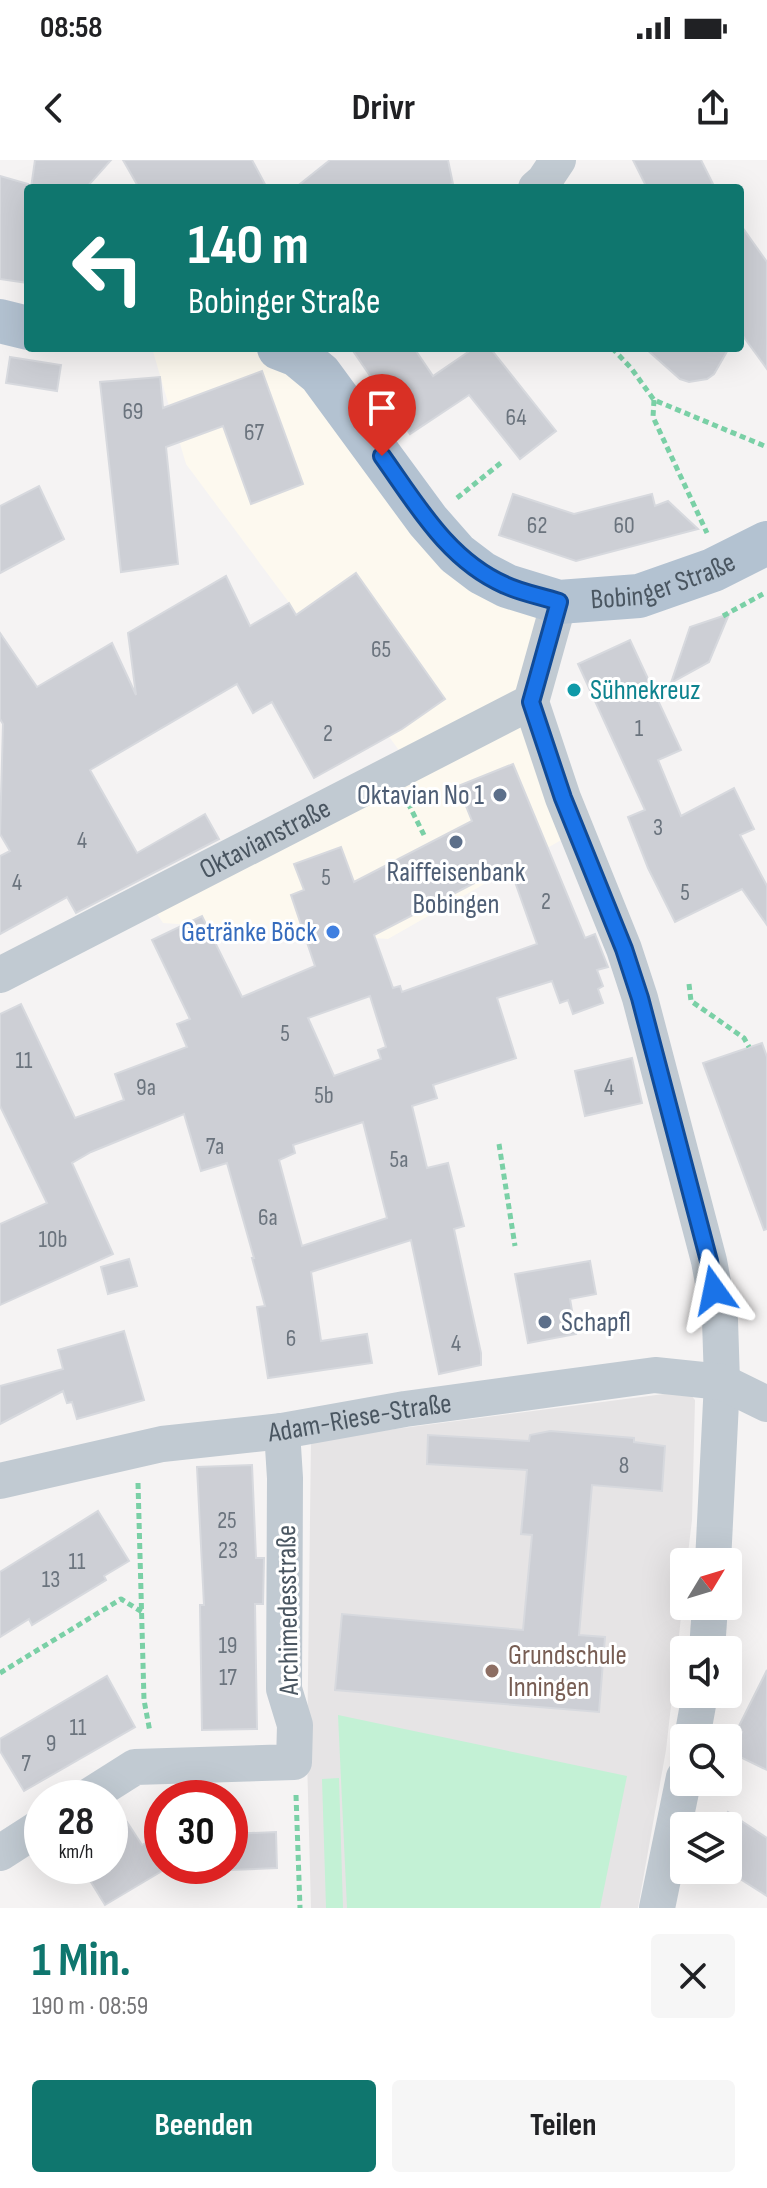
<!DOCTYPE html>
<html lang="de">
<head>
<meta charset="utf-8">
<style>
  body { margin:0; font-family:"Sofia Sans Condensed",sans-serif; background:#f6f6f6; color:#202124; height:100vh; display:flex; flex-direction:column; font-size:30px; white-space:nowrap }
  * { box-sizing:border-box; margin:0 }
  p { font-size:26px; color:#757577 }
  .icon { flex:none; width:44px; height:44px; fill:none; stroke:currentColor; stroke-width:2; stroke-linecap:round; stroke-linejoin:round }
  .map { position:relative; height:1748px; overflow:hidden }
  .details { display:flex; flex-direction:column; background:#fff; flex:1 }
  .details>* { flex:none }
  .hud { position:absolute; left:24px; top:24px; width:720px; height:168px; border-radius:8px; box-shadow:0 8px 32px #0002; background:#0f766e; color:#fff; overflow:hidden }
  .needle { width:52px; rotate:52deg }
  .fabs { position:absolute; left:670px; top:1388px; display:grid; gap:16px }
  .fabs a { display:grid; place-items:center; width:72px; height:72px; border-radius:8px; background:#fff; box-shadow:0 8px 32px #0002; font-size:40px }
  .speed { position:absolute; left:24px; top:1620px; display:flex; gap:16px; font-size:40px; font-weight:700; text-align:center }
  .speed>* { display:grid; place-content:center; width:104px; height:104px; border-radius:50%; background:#fff; box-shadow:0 8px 32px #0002; line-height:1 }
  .speed small { font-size:20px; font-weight:400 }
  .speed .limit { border:12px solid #d22; background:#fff; color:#111 }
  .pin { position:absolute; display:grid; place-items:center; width:68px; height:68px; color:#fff; margin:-82px -34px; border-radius:50% 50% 50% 0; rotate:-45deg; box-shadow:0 0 8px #0007 }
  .pin .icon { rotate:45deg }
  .me { position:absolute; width:88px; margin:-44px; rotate:348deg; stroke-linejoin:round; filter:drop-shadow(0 0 6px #0008) }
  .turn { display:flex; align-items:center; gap:28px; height:168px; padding:0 32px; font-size:36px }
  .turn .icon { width:104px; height:104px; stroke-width:2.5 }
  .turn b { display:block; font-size:56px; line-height:68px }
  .round { display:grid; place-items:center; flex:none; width:84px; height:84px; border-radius:8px; background:#f6f6f6 }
  .headline { display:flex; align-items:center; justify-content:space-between; height:136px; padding:0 32px }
  h1 { font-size:48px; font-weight:700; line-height:60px; color:#0f766e }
  .primary-button { display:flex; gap:16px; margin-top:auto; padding:16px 32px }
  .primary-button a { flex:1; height:92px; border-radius:8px; background:#0f766e; color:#fff; font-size:32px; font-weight:700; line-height:92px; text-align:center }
  .primary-button a+a { background:#f6f6f6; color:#202124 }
  .status { display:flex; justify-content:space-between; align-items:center; height:56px; padding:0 40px; background:#fff; direction:ltr }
  .status svg { height:22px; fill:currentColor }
  header { display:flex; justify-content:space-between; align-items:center; height:104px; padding:0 32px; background:#fff; font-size:36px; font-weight:700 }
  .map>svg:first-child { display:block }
  .commercial { fill:#fdf9ef }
  .education { fill:#e6e4e5 }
  .green { fill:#c3f1d5 }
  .building { fill:#cdcfd5; stroke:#d7d9de; stroke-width:2; fill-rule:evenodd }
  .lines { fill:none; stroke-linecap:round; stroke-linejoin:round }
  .path { stroke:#7ad0a6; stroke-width:5; stroke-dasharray:6 4; stroke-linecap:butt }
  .minor { stroke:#c1cad2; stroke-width:36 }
  .major { stroke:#b3c2d1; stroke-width:44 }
  .route-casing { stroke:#114b97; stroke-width:20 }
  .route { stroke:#1a73e8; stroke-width:14 }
  .culture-dot { fill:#0f9aa8; stroke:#fff; stroke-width:3 }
  .service-dot { fill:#5c6f8a; stroke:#fff; stroke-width:3 }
  .shop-dot { fill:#3f7fe0; stroke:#fff; stroke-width:3 }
  .education-dot { fill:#8d6e63; stroke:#fff; stroke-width:3 }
  .labels { text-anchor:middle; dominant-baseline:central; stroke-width:6; stroke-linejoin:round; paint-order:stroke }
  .number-label { font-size:24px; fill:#6b747e }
  .street-label { font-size:28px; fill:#4a5661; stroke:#fff }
  .culture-label { font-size:28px; fill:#0d838f; stroke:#fff; text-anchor:start }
  .service-label { font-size:28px; fill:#4e5e75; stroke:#fff; text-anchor:end }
  .shop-label { font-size:28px; fill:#366cbe; stroke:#fff; text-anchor:end }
  .education-label { font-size:28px; fill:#785e54; stroke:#fff; text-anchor:start }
</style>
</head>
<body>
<div class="status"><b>08:58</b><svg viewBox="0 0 49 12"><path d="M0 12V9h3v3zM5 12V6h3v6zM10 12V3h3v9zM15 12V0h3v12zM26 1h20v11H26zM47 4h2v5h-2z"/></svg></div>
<header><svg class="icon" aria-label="back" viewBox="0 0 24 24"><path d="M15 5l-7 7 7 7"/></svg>Drivr<svg class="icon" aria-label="share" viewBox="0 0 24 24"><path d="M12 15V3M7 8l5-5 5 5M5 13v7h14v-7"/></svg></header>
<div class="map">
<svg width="767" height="1748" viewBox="0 0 767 1748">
  <rect width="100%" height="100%" fill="#f5f3f3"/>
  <polygon class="commercial" points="152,188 279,188 428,361 559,442 531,542 577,671 388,779 163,763 148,740 410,605 186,304"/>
  <polygon class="education" points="687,1231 695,1240 692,1360 687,1402 684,1402 684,1431 666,1590 638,1748 311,1748 307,1598 311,1280"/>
  <g class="green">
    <polygon points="338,1555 627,1616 600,1748 347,1748"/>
    <polygon points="339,1618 343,1748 326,1748 322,1619"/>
  </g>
  <g class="building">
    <polygon points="35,0 111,0 86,28 31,28"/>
    <polygon points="123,0 252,0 267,28 139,28"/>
    <polygon points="330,0 448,0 453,24 438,28 295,28"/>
    <polygon points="633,0 701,0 715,28 647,28"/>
    <polygon points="0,16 28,24 28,123 0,119"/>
    <polygon points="740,64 767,102 767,209 740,172"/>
    <polygon points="351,188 414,188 433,216 474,188 490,188 556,271 520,299 469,235 410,274"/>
    <polygon points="645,188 729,188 714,214 707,219 689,222 680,219"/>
    <polygon points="10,197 61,205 57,231 6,223"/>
    <polygon points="262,211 303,324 251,344 223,266 166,287 178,404 121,412 100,222 160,217 163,248"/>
    <polygon points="39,326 64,379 0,413 0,346"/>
    <polygon points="513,334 574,354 652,334 655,346 668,341 698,369 576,401 499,375"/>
    <polygon points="356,413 445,539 402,569 314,618 272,542 253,553 237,524 90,610 137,693 205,654 219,679 76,753 67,737 0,774 0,696 10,691 0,674 3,564 0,559 0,473 37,527 112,483 136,535 128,473 226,416 250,466 289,443 296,455"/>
    <polygon points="729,454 709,502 671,523 690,467"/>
    <polygon points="630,480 681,590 658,600 681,656 734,628 754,669 740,675 767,726 767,765 742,729 675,762 648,708 628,657 645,650 578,504"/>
    <path d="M513,604L585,778L595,774L608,807L597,810L603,826L598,829L603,843L573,854L568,840L560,843L552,821L497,838L516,898L433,925L437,938L412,946L427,1008L448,1003L464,1066L454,1069L481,1193V1205L439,1214L411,1080L311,1112L321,1181L367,1174L372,1203L268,1218L257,1147L265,1146L252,1098H254L227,1003L201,1011L184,954L91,992L72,1003L113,1094L0,1145V1064L47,1043L0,946V854L21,844L75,958L124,940L115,914L187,887L177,864L190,859L152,780L202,756L242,837L315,806L291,735L304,730L294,704L341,687L354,722L472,661L458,626ZM509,705L537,784L402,832L400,826L393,828L374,775ZM370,836L386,887L378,890L381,899L334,916L308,858ZM363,962L387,1058L302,1086L279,1000L295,993L293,985Z"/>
    <polygon points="762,883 767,897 767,1069 764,1070 703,903"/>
    <polygon points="632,898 642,943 585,956 575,911"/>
    <polygon points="129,1099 137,1126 108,1134 101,1107"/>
    <polygon points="590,1101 596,1134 570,1139 576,1174 528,1183 515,1114"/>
    <polygon points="124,1171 144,1240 77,1259 72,1242 67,1243 63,1231 0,1264 0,1226 63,1209 58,1190"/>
    <polygon points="550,1271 634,1278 634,1282 665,1286 662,1331 592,1325 579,1475 605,1477 599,1552 335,1530 342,1454 523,1470 532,1375 521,1374 527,1310 427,1304 428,1275 529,1281 530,1275"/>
    <polygon points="252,1305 256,1398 264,1398 263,1444 255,1444 257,1569 202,1570 200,1445 204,1445 197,1307"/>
    <polygon points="98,1351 129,1401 104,1416 106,1420 32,1465 29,1459 0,1477 0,1412"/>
    <polygon points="767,1510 767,1610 732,1593 742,1572 737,1570"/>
    <polygon points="107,1516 135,1567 24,1631 0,1591 0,1579"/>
    <polygon points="728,1652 767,1678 767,1736 726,1710 728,1666 719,1666"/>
    <polygon points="127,1662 142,1685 162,1673 162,1711 105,1745 91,1722 110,1711 110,1672"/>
    <polygon points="276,1672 277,1708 230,1710 230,1674"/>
  </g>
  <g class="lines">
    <g class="path">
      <polyline points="612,188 631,208 654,240 767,287"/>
      <polyline points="654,240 653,257 707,373"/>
      <polyline points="457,338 502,302"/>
      <polyline points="723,456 763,434"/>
      <polyline points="408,643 424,675"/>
      <polyline points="689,824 691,841 744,878 749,887"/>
      <polyline points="499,984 515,1086"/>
      <polyline points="138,1323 144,1540 150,1572"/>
      <polyline points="0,1513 121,1439 142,1452"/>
      <polyline points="296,1635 300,1748"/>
    </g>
    <g class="minor">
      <polyline points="536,28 544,21 558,0"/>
      <polyline points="559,442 531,542 563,638 624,789 640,838 709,1101 720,1160 722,1222 713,1402"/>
      <path id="s1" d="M0,815L531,542"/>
      <path id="s2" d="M0,1321L162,1284L282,1271L405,1249L655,1215L722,1222L767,1244"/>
      <polyline points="707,1490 710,1446"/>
      <polyline points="692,1578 700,1534"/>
      <polyline points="86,1638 135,1607 294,1602 295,1565 284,1529 285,1318 282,1271"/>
      <polyline points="0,1693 42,1666"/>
      <polyline points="657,1748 684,1617"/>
    </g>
    <g class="major">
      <polyline points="0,161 28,168"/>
      <path id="s3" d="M279,188L297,195L320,214L428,361L457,394L482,413L507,426L559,442L639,436L713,410L767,383"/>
    </g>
  </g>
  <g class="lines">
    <g class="route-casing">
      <path id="route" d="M382,296C417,345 448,400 505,425C522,433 541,436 559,442L531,542L563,638L624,789L640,838L709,1101L714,1130"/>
    </g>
    <use href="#route" class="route"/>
  </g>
  <circle class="culture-dot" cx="574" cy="530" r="8"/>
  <g class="service-dot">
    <circle cx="500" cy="635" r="8"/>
    <circle cx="456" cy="682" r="8"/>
    <circle cx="545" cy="1162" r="8"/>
  </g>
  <circle class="shop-dot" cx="333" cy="772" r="8"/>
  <circle class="education-dot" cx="492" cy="1511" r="8"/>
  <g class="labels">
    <g class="number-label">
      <text x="133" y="251">69</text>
      <text x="516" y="257">64</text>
      <text x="254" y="272">67</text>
      <text x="537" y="365">62</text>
      <text x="624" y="365">60</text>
      <text x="381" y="489">65</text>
      <text x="639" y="568">1</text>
      <text x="328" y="573">2</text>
      <text x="658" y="667">3</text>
      <text x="82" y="680">4</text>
      <text x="326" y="717">5</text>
      <text x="17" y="722">4</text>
      <text x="685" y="732">5</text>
      <text x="546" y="741">2</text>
      <text x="285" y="873">5</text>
      <text x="24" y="900">11</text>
      <text x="146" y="927">9a</text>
      <text x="609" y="927">4</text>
      <text x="324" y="935">5b</text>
      <text x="215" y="986">7a</text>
      <text x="399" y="999">5a</text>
      <text x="268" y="1057">6a</text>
      <text x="53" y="1079">10b</text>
      <text x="291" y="1178">6</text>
      <text x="456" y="1183">4</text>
      <text x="624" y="1305">8</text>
      <text x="227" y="1360">25</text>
      <text x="228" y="1390">23</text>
      <text x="77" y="1401">11</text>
      <text x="51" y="1419">13</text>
      <text x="228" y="1485">19</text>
      <text x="228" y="1517">17</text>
      <text x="78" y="1567">11</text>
      <text x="51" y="1583">9</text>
      <text x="26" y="1603">7</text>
    </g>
    <g class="street-label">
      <text stroke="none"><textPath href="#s3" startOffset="496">Bobinger Straße</textPath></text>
      <text stroke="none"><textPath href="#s1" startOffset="298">Oktavianstraße</textPath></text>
      <text stroke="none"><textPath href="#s2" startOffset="366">Adam-Riese-Straße</textPath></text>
      <text transform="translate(288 1450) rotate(-91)">Archimedesstraße</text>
    </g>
    <g class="culture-label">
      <text x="590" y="530">Sühnekreuz</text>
    </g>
    <g class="service-label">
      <text x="484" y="635">Oktavian No 1</text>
      <text x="456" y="712" text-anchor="middle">Raiffeisenbank<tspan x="456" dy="32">Bobingen</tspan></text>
      <text x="561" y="1162" text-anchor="start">Schapfl</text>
    </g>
    <g class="shop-label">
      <text x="317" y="772">Getränke Böck</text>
    </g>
    <g class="education-label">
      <text x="508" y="1495">Grundschule<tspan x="508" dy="32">Inningen</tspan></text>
    </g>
  </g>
</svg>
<div class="fabs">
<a><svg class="needle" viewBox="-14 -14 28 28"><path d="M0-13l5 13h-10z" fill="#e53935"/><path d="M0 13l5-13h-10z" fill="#757577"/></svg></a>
<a><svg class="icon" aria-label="sound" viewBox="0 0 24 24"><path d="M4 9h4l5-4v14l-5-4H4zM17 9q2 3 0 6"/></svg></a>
<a><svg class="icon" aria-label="search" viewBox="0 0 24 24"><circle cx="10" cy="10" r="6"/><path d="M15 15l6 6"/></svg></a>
<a><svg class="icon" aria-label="layers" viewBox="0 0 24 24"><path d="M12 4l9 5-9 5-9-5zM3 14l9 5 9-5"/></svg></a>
</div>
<div class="speed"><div>28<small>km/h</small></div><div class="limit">30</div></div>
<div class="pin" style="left:382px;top:296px;background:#d93025"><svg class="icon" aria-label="arrive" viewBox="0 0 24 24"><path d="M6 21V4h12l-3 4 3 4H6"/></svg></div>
<svg class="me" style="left:714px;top:1130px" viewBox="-20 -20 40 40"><path d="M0-17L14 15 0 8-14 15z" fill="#1a73e8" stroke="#fff" stroke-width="4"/></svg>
<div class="hud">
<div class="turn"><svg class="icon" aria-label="left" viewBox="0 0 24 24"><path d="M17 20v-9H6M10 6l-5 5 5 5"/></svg><div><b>140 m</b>Bobinger Straße</div></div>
</div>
</div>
<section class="details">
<div class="headline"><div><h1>1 Min.</h1><p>190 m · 08:59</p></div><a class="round"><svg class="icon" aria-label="close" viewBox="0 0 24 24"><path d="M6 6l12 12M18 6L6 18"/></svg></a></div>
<div class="primary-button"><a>Beenden</a><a>Teilen</a></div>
</section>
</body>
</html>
